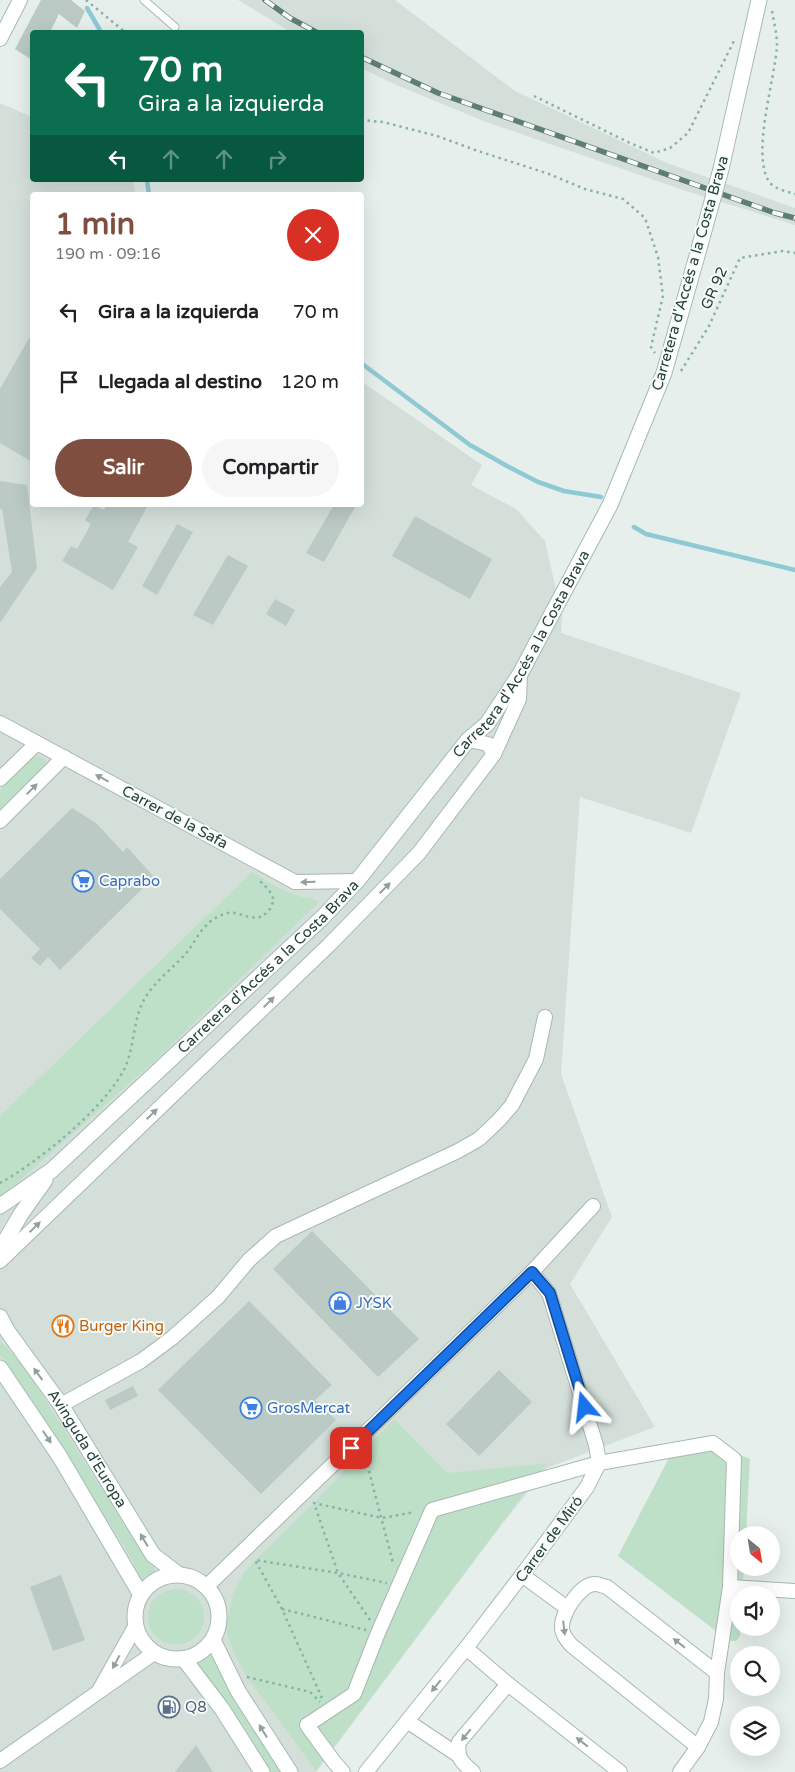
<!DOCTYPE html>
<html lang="es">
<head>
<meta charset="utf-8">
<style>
  body { margin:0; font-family:"Varela Round",sans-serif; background:#f6f6f6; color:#202124; height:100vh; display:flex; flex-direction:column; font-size:19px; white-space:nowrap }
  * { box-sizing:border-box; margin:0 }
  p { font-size:16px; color:#757577 }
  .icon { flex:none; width:28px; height:28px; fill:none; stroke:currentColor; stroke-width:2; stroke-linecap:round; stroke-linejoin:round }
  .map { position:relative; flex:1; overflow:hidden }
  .drawer { position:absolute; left:30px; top:192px; width:334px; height:315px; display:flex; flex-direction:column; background:#fff; border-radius:5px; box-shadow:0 5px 20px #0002 }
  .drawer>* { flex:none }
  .top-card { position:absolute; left:30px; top:30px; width:334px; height:152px; border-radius:5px; box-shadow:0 5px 20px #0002; background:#0b6e4f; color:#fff; overflow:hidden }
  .needle { width:32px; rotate:150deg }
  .fabs { position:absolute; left:730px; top:1526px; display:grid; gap:10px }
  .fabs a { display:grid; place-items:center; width:50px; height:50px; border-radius:50%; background:#fff; box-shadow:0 5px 20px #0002; font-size:25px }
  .pin { position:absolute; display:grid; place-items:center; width:42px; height:42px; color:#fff; margin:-21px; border-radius:10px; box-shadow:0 2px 8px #0006 }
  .me { position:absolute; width:55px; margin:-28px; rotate:343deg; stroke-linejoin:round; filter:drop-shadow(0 0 4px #0008) }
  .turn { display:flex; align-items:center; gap:18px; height:105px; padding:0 25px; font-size:22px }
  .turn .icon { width:65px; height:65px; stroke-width:2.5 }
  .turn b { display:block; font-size:35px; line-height:42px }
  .lanes { display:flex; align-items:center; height:48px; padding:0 25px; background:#0003; justify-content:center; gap:25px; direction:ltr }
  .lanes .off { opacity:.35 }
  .round { display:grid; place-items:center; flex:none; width:52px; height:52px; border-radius:26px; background:#f6f6f6 }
  .head { display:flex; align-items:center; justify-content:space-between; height:85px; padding:0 25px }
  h1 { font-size:30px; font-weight:700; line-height:38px; color:#7f4e3f }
  .cta { display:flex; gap:10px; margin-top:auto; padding:10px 25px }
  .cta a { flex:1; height:58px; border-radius:30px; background:#7f4e3f; color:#fff; font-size:20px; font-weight:700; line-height:58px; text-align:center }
  .cta a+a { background:#f6f6f6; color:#202124 }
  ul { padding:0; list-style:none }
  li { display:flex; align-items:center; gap:15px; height:70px; padding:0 25px }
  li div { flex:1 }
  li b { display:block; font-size:19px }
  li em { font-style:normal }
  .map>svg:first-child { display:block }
  .built { fill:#d4dfda }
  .green { fill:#bfe0c8 }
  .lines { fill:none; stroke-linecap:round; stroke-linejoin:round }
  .stream { stroke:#8ec9d4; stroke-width:4.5 }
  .building { fill:#bbcac4 }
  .lane-casing { stroke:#a8b8b2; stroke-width:9 }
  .street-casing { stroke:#a8b8b2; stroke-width:16 }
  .secondary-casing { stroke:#a4bbb3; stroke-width:17 }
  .path { stroke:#86b3a5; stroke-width:2.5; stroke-dasharray:2.5 4; stroke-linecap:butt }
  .lane { stroke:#fff; stroke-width:7 }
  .street { stroke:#fff; stroke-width:14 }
  .secondary { stroke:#fff; stroke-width:15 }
  .rail-casing { stroke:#5f7d75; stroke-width:5.5 }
  .rail { stroke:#f7fbf9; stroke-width:4; stroke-dasharray:11; stroke-linecap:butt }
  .secondary-bridge-casing { stroke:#a4bbb3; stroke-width:17; stroke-linecap:butt }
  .secondary-bridge { stroke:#fff; stroke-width:15 }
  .oneway { fill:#92a09c }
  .route-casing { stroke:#114b97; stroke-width:12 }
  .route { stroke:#1a73e8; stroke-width:9 }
  .labels { text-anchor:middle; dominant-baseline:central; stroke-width:4; stroke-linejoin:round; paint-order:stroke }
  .street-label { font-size:15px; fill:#24423a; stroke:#f7fbf9 }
  .shop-label { font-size:15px; fill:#366cbe; stroke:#f7fbf9; text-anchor:start }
  .food-label { font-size:15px; fill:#c56008; stroke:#f7fbf9; text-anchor:start }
  .service-label { font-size:15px; fill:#4e5e75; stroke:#f7fbf9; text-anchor:start }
</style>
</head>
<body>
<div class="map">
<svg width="795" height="1772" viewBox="0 0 795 1772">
  <rect width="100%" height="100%" fill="#e6efeb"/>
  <g class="built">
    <polygon points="238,0 395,0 515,91 667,163 795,208 795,225 686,191 486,122 394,84 361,68 361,32 291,32"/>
    <polygon points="0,103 32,117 32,180 133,180 136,195 32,195 32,505 361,505 361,381 482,465 471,485 516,509 545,541 562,616 561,633 741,693 691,833 580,797 561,1074 612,1217 570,1284 655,1427 547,1468 500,1527 316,1772 0,1772"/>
  </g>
  <g class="green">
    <polygon points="39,756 44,759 47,765 0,814 0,790 33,757"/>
    <path d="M252,872C266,881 280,890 296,895C305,899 310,896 319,902L157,1059L0,1198V1116Z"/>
    <polygon points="0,1340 25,1368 134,1540 156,1571 140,1581 132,1560 124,1546 9,1366 0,1355"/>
    <polygon points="394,1419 447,1473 547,1463 316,1771 247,1677 233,1652 226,1629 229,1611 234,1591 244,1573 255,1560 314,1503"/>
    <polygon points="722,1448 750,1459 746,1535 739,1535 739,1568 744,1568 742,1595 739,1595 740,1636 736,1641 729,1641 618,1556 669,1458"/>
    <circle cx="176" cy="1617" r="28"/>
    <path d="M213,1654C228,1696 257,1734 282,1772H268L219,1695L197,1664Z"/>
  </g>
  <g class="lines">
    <g class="stream">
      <polyline points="87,8 101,32"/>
      <polyline points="147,180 149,195"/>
      <polyline points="361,363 470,445 507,466 538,482 564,491 601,497"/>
      <polyline points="634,527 646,534 795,570"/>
    </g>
  </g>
  <g class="building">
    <polygon points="41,0 71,0 85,11 77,28 59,14 50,32 32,32 32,60 15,49"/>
    <polygon points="32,333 32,462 0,443 0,389"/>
    <polygon points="0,481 27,485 37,568 0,623 0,587 12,572 2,509 0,509"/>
    <polygon points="94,505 104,510 107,505 148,505 128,542 138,547 113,590 62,561 71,546 77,549 91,524 85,520"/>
    <polygon points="334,505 356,505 324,562 306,553"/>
    <polygon points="415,516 492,559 470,599 392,556"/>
    <polygon points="177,524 193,532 157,595 142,586"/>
    <polygon points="228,555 248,566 213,625 193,615"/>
    <polygon points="275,599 295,610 286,626 266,614"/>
    <polygon points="72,808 96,823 123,852 127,847 154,877 60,970 48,957 40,966 31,958 40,949 0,909 0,879"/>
    <polygon points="312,1231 419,1339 378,1377 273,1269"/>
    <polygon points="249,1301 332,1385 315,1400 336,1420 261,1494 158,1390"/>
    <polygon points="499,1370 532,1402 479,1456 446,1424"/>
    <polygon points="133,1386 138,1396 110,1410 105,1400"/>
    <polygon points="61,1575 85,1640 53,1651 30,1587"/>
    <polygon points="196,1745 213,1772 175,1772"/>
  </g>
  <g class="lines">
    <g class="lane-casing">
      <polyline id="lane" points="144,0 175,27"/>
    </g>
    <g class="street-casing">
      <g id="street">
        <polyline points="0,39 20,0"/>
        <polyline points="0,723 295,882 357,881"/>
        <polyline points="468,740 488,744 494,754"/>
        <polyline points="0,779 37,743"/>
        <polyline points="0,821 64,757"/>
        <polyline points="0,1261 329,945 419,853 494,754 519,699 520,674"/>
        <polyline points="61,1405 141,1361 172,1338 218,1297 249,1260 276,1236 458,1151 479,1139 499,1120 512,1105 536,1059 545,1017"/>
        <polyline points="522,1575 567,1608"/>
        <polyline points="207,1586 532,1272 593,1206"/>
        <polyline points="730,1587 795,1591"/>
        <polyline points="466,1648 508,1684 620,1772"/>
        <polyline points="100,1689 135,1627"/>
        <polyline points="407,1721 458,1755"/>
        <path d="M698,1747L571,1645C567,1640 562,1634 562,1628C561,1614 580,1584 595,1584C599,1584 603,1586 607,1587L717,1673"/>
        <polyline points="0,1761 154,1653"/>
        <polyline points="343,1772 334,1762 307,1725 354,1694 378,1633 432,1510 599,1463 713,1443 734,1459 730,1587 717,1673 716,1699 711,1722 698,1747 680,1772"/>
        <polyline points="366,1772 466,1648 522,1575 587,1487 599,1463 596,1445 549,1293 532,1272"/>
        <path d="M473,1772C462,1763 456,1757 459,1742L508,1684"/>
      </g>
    </g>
    <g class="secondary-casing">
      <g id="secondary">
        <polyline points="721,169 759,0"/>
        <path id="s1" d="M0,1206L52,1170L324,916L357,881L468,740L487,724L520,674L610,505L664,373L700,245"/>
        <polyline points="0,1250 21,1214 45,1180"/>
        <path id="s2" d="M0,1317L8,1332L61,1405L153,1555L178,1574"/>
        <polyline points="0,1368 60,1457 141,1595"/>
        <circle cx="177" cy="1617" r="42"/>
        <polyline points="213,1640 238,1691 290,1772"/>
        <polyline points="184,1659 222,1709 262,1772"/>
      </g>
    </g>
    <g class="path">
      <polyline points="86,0 125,32"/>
      <path d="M772,11C774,22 777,35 777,45C775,80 752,150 768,180C773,189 786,191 795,194"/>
      <polyline points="534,96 632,144 654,153 670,148 688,133 734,41"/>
      <polyline points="361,120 383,122 437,136 475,150 549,174 585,189 623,199 645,218 658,257 663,296 651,347 655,353"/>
      <polyline points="681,371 709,326 740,258 783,251 795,253"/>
      <path d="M0,1183C37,1163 100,1111 121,1075C134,1054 132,1028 141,1006C150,984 173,969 188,951C195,941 201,929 211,921C215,918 220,915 225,914C235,910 241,916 250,917C254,918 258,917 262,917L270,909L274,900L269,890L260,881"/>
      <polyline points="364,1452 393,1563"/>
      <polyline points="282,1609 366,1630"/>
      <polyline points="370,1620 338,1573 314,1503 382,1518 415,1512"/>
      <polyline points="247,1677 310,1692 320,1702"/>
      <polyline points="322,1698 282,1609 255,1560 338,1573 387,1583"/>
    </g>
    <use href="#lane" class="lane"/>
    <use href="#street" class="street"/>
    <use href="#secondary" class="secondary"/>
    <g class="rail-casing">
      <g id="rail">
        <polyline points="265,0 290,18 316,32"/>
        <polyline points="361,57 438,93 775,213 795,218"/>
      </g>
    </g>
    <use href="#rail" class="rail"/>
    <g class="secondary-bridge-casing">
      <polyline id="secondary-bridge" points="700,245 721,169"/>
    </g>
    <use href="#secondary-bridge" class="secondary-bridge"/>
  </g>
  <defs><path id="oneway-solid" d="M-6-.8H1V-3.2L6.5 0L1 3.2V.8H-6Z" transform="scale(1.25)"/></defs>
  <g class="oneway">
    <use href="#oneway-solid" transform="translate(102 778) rotate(-152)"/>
    <use href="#oneway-solid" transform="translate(32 789) rotate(-45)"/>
    <use href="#oneway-solid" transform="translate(308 882) rotate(179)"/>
    <use href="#oneway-solid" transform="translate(385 888) rotate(-45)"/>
    <use href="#oneway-solid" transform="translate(269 1002) rotate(-44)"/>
    <use href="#oneway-solid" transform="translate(152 1114) rotate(-44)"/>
    <use href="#oneway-solid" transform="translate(35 1227) rotate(-44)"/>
    <use href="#oneway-solid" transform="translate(38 1374) rotate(-126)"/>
    <use href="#oneway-solid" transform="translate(47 1437) rotate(56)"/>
    <use href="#oneway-solid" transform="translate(144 1540) rotate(-121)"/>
    <use href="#oneway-solid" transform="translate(564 1628) rotate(83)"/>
    <use href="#oneway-solid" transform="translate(679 1643) rotate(-142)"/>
    <use href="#oneway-solid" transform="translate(116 1662) rotate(118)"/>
    <use href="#oneway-solid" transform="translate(436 1686) rotate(129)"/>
    <use href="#oneway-solid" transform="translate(263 1731) rotate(-122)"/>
    <use href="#oneway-solid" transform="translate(466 1735) rotate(129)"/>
    <use href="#oneway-solid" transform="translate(582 1742) rotate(-142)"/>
  </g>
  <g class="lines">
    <g class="route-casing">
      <polyline id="route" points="351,1448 532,1272 550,1293 585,1407"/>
    </g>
    <use href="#route" class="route"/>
  </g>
  <defs>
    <g id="supermarket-ring" transform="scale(1.125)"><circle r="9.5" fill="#f7fbf9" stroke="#3f7fe0" stroke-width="1.5"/><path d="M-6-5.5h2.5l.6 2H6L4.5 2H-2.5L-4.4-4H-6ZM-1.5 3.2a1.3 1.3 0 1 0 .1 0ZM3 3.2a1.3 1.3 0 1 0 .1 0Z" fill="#3f7fe0"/></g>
    <g id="shop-ring" transform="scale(1.125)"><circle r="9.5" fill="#f7fbf9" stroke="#3f7fe0" stroke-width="1.5"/><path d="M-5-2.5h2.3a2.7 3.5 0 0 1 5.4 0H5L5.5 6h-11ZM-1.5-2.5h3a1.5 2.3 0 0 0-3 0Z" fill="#3f7fe0"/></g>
    <g id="restaurant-ring" transform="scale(1.125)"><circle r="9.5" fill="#f7fbf9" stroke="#e8710a" stroke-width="1.5"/><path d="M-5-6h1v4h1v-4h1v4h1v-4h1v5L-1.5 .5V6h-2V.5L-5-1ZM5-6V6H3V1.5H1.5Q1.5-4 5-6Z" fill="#e8710a"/></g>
    <g id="fuel-ring" transform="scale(1.125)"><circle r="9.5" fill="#f7fbf9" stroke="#5c6f8a" stroke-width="1.5"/><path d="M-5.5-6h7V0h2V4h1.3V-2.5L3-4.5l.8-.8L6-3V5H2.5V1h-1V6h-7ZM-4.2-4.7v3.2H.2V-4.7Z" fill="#5c6f8a"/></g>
  </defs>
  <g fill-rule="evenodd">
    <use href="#supermarket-ring" x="83" y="881"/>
    <use href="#shop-ring" x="340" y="1303"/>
    <use href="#restaurant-ring" x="63" y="1326"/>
    <use href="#supermarket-ring" x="251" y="1408"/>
    <use href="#fuel-ring" x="169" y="1707"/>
  </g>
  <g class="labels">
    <g class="street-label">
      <text transform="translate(690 273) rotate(-74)">Carretera d'Accés a la Costa Brava</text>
      <text transform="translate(714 288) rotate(-66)">GR 92</text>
      <text stroke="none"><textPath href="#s1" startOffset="765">Carretera d'Accés a la Costa Brava</textPath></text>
      <text transform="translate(175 817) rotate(28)">Carrer de la Safa</text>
      <text stroke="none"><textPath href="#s1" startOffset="360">Carretera d'Accés a la Costa Brava</textPath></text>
      <text stroke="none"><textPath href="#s2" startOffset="158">Avinguda d'Europa</textPath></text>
      <text transform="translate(549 1539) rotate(-54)">Carrer de Miró</text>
    </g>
    <g class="shop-label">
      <text x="99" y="881">Caprabo</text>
      <text x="356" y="1303">JYSK</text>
      <text x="267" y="1408">GrosMercat</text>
    </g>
    <g class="food-label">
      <text x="79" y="1326">Burger King</text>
    </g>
    <g class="service-label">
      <text x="185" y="1707">Q8</text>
    </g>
  </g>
</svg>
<div class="fabs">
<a><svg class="needle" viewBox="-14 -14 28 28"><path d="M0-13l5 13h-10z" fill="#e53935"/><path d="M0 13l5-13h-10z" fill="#757577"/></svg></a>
<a><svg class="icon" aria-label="sound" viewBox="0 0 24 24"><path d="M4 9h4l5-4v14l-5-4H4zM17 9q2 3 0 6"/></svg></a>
<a><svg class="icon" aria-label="search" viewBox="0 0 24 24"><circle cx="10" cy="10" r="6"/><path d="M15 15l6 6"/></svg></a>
<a><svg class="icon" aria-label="layers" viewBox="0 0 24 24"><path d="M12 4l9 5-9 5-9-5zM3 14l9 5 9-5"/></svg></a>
</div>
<div class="pin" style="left:351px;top:1448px;background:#d93025"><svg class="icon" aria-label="arrive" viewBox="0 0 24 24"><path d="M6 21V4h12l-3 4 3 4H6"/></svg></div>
<svg class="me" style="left:585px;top:1407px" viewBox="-20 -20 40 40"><path d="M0-17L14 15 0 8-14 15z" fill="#1a73e8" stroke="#fff" stroke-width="4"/></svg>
<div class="top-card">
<div class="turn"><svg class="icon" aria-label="left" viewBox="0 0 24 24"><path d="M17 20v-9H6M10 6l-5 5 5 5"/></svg><div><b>70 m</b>Gira a la izquierda</div></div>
<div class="lanes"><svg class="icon" aria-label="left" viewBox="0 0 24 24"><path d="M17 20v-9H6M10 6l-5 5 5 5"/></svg><svg class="icon off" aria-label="ahead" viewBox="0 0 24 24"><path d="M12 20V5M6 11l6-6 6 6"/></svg><svg class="icon off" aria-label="ahead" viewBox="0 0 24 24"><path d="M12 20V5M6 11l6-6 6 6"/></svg><svg class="icon off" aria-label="right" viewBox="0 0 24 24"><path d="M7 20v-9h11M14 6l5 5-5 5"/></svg></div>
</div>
<section class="drawer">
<div class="head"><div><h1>1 min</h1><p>190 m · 09:16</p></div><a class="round" style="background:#d93025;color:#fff"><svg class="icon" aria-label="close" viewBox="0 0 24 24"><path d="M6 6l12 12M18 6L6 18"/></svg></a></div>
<ul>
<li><svg class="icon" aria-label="left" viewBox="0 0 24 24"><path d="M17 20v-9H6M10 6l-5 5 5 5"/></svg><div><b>Gira a la izquierda</b></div><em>70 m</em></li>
<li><svg class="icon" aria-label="arrive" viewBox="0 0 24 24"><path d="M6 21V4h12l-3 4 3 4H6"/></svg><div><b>Llegada al destino</b></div><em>120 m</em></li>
</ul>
<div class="cta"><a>Salir</a><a>Compartir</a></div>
</section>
</div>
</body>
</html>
